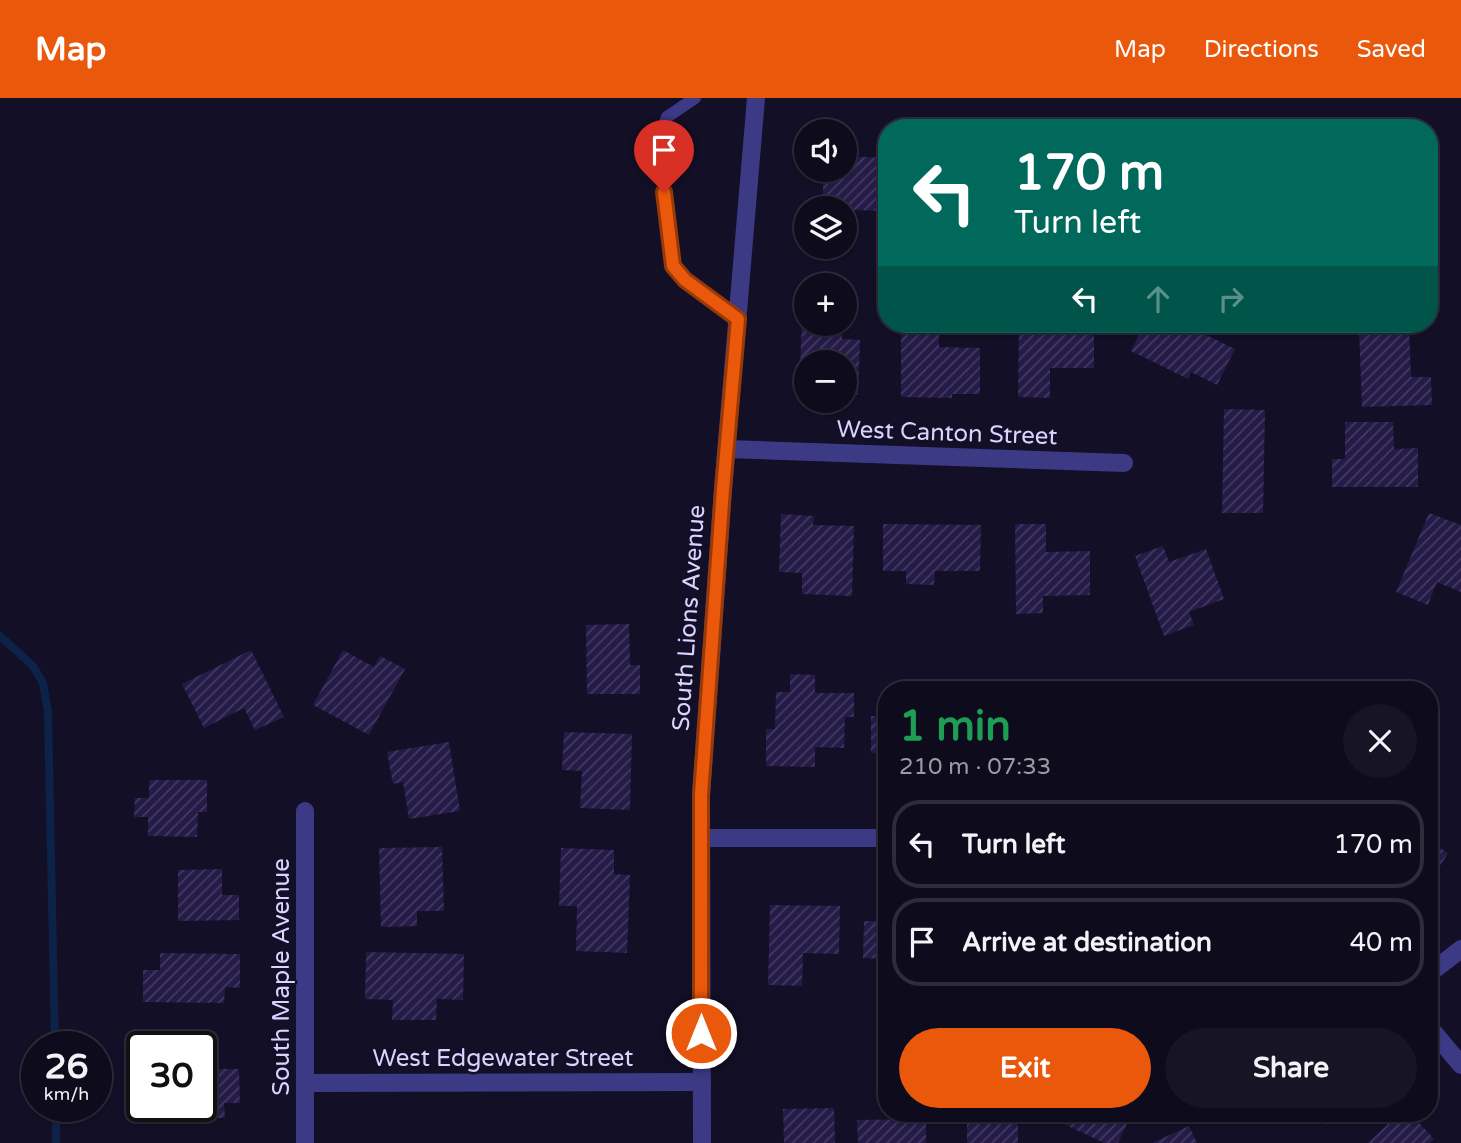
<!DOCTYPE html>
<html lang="en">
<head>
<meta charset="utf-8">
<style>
  body { margin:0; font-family:"Varela Round",sans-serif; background:#171425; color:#f1f3f6; height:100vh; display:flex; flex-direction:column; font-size:26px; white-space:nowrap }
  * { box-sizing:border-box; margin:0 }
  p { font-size:23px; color:#9b9ba3 }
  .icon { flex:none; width:38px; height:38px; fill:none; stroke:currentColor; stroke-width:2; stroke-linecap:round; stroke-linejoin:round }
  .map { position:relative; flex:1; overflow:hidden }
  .side { position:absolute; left:878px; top:583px; width:560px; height:441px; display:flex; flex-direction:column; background:#0e0b1c; border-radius:28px; box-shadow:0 2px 5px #0004,0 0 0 2px #2e2b3b }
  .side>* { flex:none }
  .hud { position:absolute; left:878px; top:21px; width:560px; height:214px; border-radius:28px; box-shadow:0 2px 5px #0004,0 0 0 2px #2e2b3b; background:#00695c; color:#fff; overflow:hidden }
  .tools { position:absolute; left:794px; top:21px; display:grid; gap:14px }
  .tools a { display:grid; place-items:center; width:63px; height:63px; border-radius:50%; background:#0e0b1c; box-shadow:0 2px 5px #0004,0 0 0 2px #2e2b3b; font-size:35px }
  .speed { position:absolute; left:21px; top:933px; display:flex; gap:14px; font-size:35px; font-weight:700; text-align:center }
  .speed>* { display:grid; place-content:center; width:91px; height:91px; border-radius:50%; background:#0e0b1c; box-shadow:0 2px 5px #0004,0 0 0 2px #2e2b3b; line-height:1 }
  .speed small { font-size:18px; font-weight:400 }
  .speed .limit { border:4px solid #111; border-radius:10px; background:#fff; color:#111 }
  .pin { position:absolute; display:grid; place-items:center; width:60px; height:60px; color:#fff; margin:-72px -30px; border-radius:50% 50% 50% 0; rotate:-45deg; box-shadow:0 0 7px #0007 }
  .pin .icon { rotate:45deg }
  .me { position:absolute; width:77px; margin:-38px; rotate:0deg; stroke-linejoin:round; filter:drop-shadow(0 0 5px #0008) }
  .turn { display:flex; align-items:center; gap:24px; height:147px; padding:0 21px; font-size:32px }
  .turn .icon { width:91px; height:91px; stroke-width:2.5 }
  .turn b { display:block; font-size:49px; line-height:60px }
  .lanes { display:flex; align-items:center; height:66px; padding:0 21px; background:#0003; justify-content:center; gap:35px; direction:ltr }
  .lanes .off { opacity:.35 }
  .round { display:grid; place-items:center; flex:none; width:74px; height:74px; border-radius:37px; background:#171425 }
  .headline { display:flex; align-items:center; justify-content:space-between; height:119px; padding:0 21px }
  h1 { font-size:42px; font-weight:700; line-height:52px; color:#1e9e55 }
  .button { display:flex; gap:14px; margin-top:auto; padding:14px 21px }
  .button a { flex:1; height:80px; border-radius:42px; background:#ea580c; color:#fff; font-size:28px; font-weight:700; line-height:80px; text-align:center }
  .button a+a { background:#171425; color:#f1f3f6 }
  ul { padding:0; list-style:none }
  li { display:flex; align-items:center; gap:21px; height:88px; margin:0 14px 10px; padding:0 7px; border:4px solid #2e2b3b; border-radius:28px }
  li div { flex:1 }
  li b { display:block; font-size:26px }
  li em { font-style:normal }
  header { display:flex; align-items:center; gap:42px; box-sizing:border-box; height:98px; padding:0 35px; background:#ea580c; color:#fff }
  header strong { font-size:33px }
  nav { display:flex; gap:38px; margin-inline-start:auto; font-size:24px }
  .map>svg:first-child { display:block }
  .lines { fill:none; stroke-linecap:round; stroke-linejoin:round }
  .stream { stroke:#0c2248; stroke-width:8 }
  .building { fill:url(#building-hatch) }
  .lane { stroke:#3d3a85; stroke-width:12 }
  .street { stroke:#3d3a85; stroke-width:18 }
  .route-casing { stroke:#983908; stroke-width:18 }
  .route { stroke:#ea580c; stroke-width:12 }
  .labels { text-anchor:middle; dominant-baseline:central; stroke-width:5; stroke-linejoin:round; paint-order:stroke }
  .street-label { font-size:24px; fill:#d9d4ff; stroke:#130f26 }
</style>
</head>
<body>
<header>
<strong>Map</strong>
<nav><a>Map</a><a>Directions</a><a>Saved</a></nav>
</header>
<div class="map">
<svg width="1461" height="1045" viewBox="0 0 1461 1045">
  <defs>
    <pattern id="building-hatch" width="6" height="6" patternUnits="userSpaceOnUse" patternTransform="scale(1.75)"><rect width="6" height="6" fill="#241b47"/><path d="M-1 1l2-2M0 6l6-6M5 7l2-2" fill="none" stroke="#433b63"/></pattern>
  </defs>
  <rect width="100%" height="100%" fill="#130f26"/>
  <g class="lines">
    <g class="stream">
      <polyline points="0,538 33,568 43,585 48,614 55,948"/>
      <polyline points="56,1008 56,1045"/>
    </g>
  </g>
  <g class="building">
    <polygon points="1430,51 1437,51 1439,101 1430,101"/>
    <polygon points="845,58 887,60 887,113 851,112 850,139 845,139 845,110 822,110 824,72 845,72"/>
    <rect x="1430" y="140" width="8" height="70"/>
    <polygon points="803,198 807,198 807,226 843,226 842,241 860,242 858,297 845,297 845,264 807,264 807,295 799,294"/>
    <polygon points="901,226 939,226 939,249 980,250 980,296 952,296 952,300 901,299"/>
    <polygon points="1019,226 1094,227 1094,270 1050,270 1050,300 1018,299"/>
    <polygon points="1144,226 1204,226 1200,234 1235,251 1217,287 1191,274 1188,281 1131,253"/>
    <polygon points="1409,228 1411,279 1431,279 1432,307 1362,309 1359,230"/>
    <polygon points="1224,311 1265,312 1263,415 1222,415"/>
    <polygon points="1345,324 1393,324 1394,351 1418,350 1418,389 1332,389 1332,361 1345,361"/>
    <polygon points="1429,415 1461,427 1461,494 1437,484 1428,507 1396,494"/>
    <polygon points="781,416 814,418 813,427 854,428 852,498 802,496 802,475 779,474"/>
    <polygon points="883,426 981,427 980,473 935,473 934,487 906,486 906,473 883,473"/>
    <polygon points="1015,426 1046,426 1046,454 1090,453 1090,497 1043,498 1043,515 1016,516"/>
    <polygon points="1163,448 1169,464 1206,451 1224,501 1189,514 1194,527 1164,538 1135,458"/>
    <polygon points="629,526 630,567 640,567 640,596 587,596 586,527"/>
    <polygon points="251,552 284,619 255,632 244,610 204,630 182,586"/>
    <polygon points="343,552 374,569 380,558 405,571 369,637 313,607"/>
    <polygon points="790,576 815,577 815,595 854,595 854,619 845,619 844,650 815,649 815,669 766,668 766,631 775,631 776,594 790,594"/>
    <polygon points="871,618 887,618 887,656 871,655"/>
    <polygon points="564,634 632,636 630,712 580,710 582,673 562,672"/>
    <polygon points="449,644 460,713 409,721 403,684 393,686 387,654"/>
    <polygon points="149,682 207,682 207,714 198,714 197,739 148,738 148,719 134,719 135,700 149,700"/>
    <polygon points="1430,743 1448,755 1430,784"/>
    <polygon points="442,749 444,813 417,813 417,828 381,829 379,750"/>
    <polygon points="561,750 614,752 614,776 630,777 627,855 576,853 577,808 559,808"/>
    <polygon points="222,771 222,797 239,797 239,822 178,823 178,772"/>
    <polygon points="770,807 840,808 839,856 803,855 802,888 768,887"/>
    <polygon points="864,823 887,823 887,861 863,860"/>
    <polygon points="366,854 464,856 463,902 437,901 436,922 392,922 393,902 365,901"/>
    <polygon points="160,855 240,856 240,890 225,889 224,905 143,904 143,872 160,872"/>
    <polygon points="201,971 239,971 240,1005 224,1005 225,1020 141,1021 141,1008 201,1008"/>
    <polygon points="834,1010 835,1045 784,1045 783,1011"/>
    <rect x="967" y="1015" width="51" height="30"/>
    <polygon points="1069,1015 1132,1015 1118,1045 1104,1045 1064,1026"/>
    <polygon points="1316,1015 1340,1015 1327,1027"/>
    <polygon points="1400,1015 1410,1015 1434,1041 1430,1045 1368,1045"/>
    <polygon points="926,1021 926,1045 858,1045 857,1022"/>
    <polygon points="1189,1028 1197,1045 1152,1045"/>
  </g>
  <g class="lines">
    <polyline class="lane" points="695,0 667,19 658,44 673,168 685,182 738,221"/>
    <g class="street">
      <polyline points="727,351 1124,365"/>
      <polyline points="701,740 887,740"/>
      <polyline points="1430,875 1461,851"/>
      <polyline points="1430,930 1461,967"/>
      <polyline points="305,985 702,984"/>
      <polyline points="305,1045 305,713"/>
      <polyline points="702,1045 701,697 723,391 756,0"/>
    </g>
  </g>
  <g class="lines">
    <g class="route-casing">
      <polyline id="route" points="664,94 673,168 685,182 738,221 723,391 701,697 701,935"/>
    </g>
    <use href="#route" class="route"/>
  </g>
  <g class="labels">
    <g class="street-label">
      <text transform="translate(947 335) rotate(2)">West Canton Street</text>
      <text transform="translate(689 520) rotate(-86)">South Lions Avenue</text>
      <text transform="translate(281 879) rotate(-90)">South Maple Avenue</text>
      <text x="503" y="960">West Edgewater Street</text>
    </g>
  </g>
</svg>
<div class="tools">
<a><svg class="icon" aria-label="sound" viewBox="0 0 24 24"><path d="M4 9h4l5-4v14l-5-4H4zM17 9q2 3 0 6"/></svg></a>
<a><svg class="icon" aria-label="layers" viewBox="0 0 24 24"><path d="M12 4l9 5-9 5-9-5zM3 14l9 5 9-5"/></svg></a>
<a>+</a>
<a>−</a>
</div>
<div class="speed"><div>26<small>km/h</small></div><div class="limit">30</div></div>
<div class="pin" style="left:664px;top:94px;background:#d93025"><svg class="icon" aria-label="arrive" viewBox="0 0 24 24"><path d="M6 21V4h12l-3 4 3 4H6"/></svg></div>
<svg class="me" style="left:701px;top:935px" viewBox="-20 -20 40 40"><circle r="17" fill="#ea580c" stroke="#fff" stroke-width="3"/><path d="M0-11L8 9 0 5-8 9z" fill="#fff"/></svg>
<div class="hud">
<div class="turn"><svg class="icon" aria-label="left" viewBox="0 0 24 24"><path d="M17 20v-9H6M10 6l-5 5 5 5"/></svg><div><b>170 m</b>Turn left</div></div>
<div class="lanes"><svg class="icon" aria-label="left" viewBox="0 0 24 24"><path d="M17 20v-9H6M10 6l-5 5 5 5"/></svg><svg class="icon off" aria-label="ahead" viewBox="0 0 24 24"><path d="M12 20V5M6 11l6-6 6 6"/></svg><svg class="icon off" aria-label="right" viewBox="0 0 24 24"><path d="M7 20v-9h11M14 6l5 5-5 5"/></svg></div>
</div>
<section class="side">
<div class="headline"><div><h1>1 min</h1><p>210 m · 07:33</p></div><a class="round"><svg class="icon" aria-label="close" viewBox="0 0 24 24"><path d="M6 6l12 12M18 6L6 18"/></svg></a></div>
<ul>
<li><svg class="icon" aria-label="left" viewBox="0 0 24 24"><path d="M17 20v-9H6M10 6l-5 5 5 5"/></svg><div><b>Turn left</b></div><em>170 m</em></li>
<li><svg class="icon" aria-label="arrive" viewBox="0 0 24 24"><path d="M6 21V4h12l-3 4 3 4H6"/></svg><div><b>Arrive at destination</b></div><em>40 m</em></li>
</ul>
<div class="button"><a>Exit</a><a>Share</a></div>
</section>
</div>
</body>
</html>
